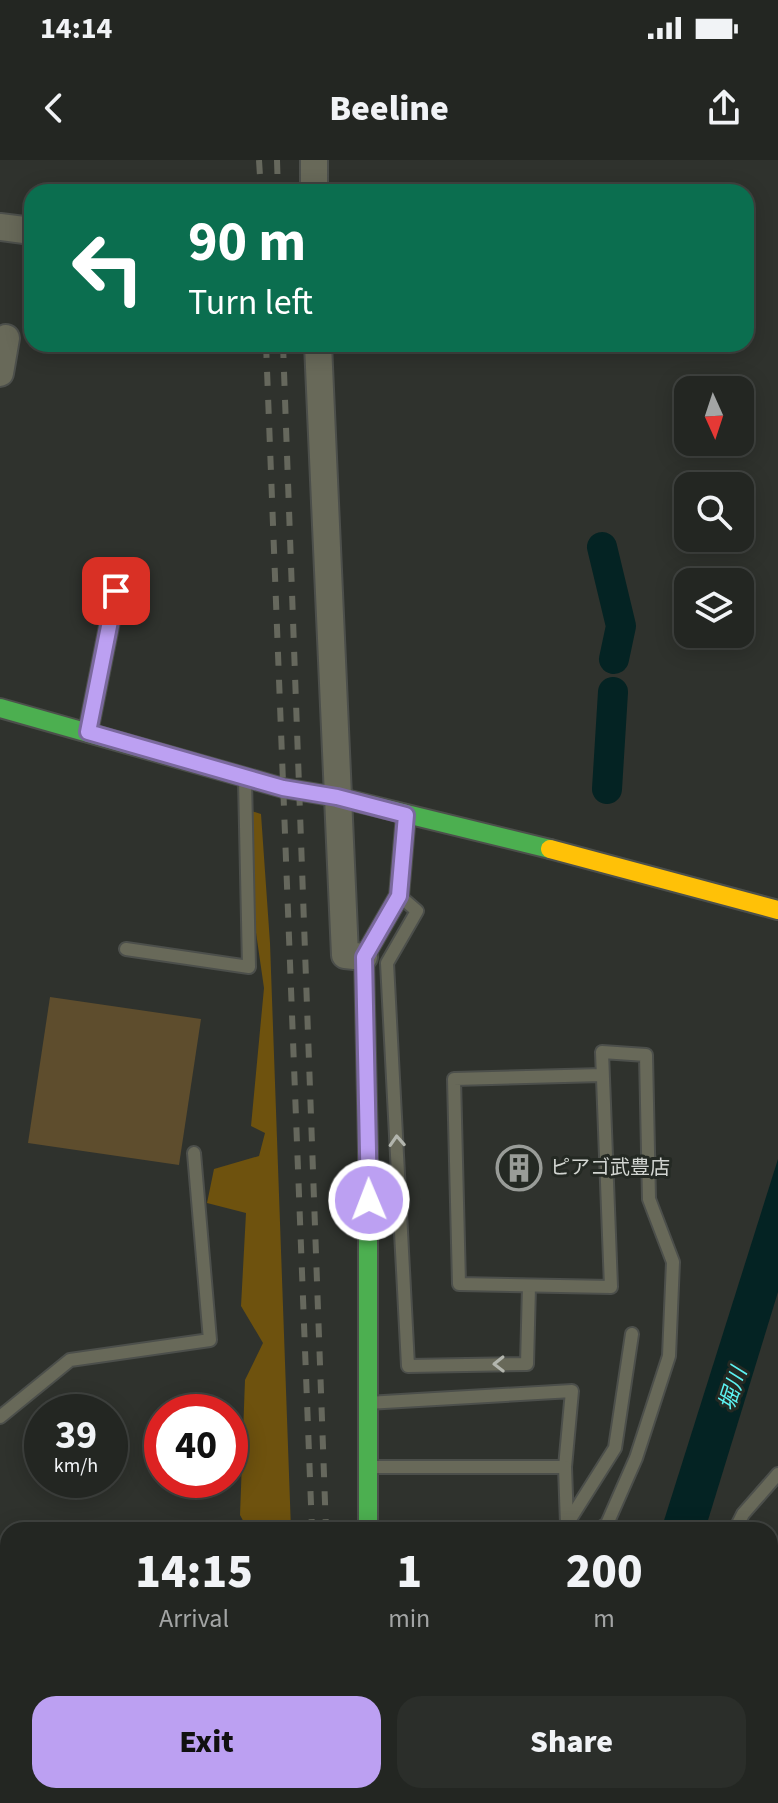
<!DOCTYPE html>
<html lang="en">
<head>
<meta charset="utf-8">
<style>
  body { margin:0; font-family:"Source Sans 3","Noto Sans JP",sans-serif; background:#2b2e2a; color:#f1f3f6; height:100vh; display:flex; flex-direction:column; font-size:30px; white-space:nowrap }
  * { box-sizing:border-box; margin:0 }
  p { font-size:26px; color:#a3a5a5 }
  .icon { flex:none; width:44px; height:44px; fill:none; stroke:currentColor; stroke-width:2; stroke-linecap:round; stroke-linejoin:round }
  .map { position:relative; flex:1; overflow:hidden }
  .details { position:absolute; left:0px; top:1362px; width:778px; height:282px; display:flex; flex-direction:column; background:#232622; border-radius:24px 24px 0 0; box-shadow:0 4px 20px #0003,0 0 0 2px #404340 }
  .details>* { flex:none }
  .top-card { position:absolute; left:24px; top:24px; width:730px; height:168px; border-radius:24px; box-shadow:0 4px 20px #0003,0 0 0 2px #404340; background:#0b6e4f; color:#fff; overflow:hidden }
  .needle { width:52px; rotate:177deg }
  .controls { position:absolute; left:674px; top:216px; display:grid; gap:16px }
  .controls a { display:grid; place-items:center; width:80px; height:80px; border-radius:16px; background:#232622; box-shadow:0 4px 20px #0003,0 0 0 2px #404340; font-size:40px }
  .speed { position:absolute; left:24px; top:1234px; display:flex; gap:16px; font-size:40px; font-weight:700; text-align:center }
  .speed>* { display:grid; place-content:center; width:104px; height:104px; border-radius:50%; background:#232622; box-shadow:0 4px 20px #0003,0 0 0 2px #404340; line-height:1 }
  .speed small { font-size:20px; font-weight:400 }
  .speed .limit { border:12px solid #d22; background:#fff; color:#111 }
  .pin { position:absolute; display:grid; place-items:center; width:68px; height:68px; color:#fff; margin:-34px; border-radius:16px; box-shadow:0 4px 12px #0006 }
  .me { position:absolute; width:88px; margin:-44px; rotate:359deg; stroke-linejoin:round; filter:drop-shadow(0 0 6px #0008) }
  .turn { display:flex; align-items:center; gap:28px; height:168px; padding:0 32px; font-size:36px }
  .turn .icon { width:104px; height:104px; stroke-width:2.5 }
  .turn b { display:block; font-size:56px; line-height:68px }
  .eta { display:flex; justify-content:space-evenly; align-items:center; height:136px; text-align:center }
  .eta b { font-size:48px; font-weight:800; line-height:56px }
  .button { display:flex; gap:16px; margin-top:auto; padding:16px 32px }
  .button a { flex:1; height:92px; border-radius:24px; background:#bca0f2; color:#111; font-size:32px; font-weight:800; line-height:92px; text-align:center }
  .button a+a { background:#2b2e2a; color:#f1f3f6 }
  .status { display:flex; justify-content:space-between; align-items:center; height:56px; padding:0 40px; background:#232622; direction:ltr }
  .status svg { height:22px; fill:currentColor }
  header { display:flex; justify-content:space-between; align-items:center; height:104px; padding:0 32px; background:#232622; font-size:36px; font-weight:800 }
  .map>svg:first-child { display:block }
  .green { fill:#5e4d2d }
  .forest { fill:#6e520e }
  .water { fill:#042323 }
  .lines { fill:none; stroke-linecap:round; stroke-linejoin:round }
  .canal { stroke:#042323; stroke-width:30 }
  .lane-casing { stroke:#4c4f4b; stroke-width:16 }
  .street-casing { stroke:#4c4f4b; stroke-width:30 }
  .fast-casing { stroke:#4c4f4b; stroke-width:22 }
  .slow-casing { stroke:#4c4f4b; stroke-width:22 }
  .lane { stroke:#686959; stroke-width:12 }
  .street { stroke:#686959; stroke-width:26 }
  .fast { stroke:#4caf50; stroke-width:18 }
  .slow { stroke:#ffc107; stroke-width:18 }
  .rail { stroke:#66685d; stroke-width:6; stroke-dasharray:14 14; stroke-linecap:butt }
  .oneway { stroke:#b2b5ad }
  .route-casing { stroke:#7a689d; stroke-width:20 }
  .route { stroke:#bca0f2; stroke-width:14 }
  .labels { text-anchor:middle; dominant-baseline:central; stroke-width:6; stroke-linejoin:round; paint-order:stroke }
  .poi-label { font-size:20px; fill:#d2d5d1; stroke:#242923; text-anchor:start }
  .water-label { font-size:22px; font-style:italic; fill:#5cf2f2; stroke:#242923 }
</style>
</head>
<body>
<div class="status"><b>14:14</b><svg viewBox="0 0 49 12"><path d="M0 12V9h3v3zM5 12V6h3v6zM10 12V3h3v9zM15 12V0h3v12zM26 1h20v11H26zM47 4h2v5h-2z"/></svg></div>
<header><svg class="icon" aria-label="back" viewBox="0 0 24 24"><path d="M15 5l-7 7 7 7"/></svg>Beeline<svg class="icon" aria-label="share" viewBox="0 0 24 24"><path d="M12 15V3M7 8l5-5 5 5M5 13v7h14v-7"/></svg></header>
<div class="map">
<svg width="778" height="1643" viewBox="0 0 778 1643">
  <rect width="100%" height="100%" fill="#2f322d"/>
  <polygon class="green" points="50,837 201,859 179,1005 28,983"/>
  <polygon class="forest" points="245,649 261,654 270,783 291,1370 248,1370 240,1355 245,1220 263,1183 241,1146 246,1053 207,1043 214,1009 259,996 265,973 251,966 264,828 244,690"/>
  <g class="water">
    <polygon points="778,999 778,1132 705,1370 661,1370"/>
    <polygon points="0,1616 8,1620 8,1636 24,1636 28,1643 0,1643"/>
    <polygon points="371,1636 443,1636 434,1643 361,1643"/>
  </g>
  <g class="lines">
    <g class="canal">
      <polyline points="602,387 621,466 614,499"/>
      <polyline points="607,629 613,532"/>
    </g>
    <g class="lane-casing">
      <g id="lane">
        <polyline points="402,738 417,751 387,803 408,1206 527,1204 529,1126"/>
        <polyline points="126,789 249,807 245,620"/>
        <polyline points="367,1243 572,1231 565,1307"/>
        <polyline points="0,1257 70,1200 210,1180 194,993"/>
        <polyline points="372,1307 565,1307 567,1364 570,1370"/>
        <polyline points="567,1364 615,1288 632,1174"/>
        <polyline points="598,1370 607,1364 636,1298 669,1196 673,1102 649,1039 646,895 602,892 611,1127 459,1124 454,919 602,915"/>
        <polyline points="735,1370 743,1354 778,1314"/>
        <polyline points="770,1425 778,1429"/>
      </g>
    </g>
    <g class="street-casing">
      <g id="street">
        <polyline points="314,32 314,0"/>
        <polyline points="0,67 32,71"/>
        <polyline points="318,184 345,795 364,797"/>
        <polyline points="0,213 6,178"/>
        <polyline points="770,1502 778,1507"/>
        <polyline points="371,1643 371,1636"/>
      </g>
    </g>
    <g class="fast-casing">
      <g id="fast">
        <polyline points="0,548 283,628 337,637 550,689"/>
        <polyline points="88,572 116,431"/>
        <polyline points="368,989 368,1370"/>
      </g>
    </g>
    <g class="slow-casing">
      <g id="slow">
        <polyline points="550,689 778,750"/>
        <polyline points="368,989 364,797 399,736 406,655"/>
      </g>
    </g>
    <use href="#lane" class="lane"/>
    <use href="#street" class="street"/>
    <use href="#fast" class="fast"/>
    <use href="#slow" class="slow"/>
    <g class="rail">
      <polyline points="259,0 261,32"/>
      <polyline points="277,0 278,32"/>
      <polyline points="266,184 312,1370"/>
      <polyline points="283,184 326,1370"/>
      <polyline points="322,1636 322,1643"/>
      <polyline points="337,1636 337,1643"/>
    </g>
  </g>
  <defs><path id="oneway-chevron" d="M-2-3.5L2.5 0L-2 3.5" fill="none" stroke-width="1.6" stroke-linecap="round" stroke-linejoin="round" transform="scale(2)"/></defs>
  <g class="oneway">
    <use href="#oneway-chevron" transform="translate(397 981) rotate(-93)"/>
    <use href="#oneway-chevron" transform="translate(499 1204) rotate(179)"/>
  </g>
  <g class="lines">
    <g class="route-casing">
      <polyline id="route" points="116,431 88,572 283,628 337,637 406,655 399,736 364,797 369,1040"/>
    </g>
    <use href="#route" class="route"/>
  </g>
  <defs>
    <g id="building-ring" transform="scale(2.3)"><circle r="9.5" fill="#242923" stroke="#999c98" stroke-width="1.5"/><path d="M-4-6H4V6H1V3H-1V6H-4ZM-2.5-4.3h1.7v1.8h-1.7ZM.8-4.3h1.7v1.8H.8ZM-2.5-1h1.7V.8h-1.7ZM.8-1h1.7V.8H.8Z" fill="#999c98"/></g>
  </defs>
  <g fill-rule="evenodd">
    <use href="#building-ring" x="519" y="1008"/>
  </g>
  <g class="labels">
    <g class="poi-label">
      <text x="550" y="1008">ピアゴ武豊店</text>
    </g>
    <g class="water-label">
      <text transform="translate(733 1229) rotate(-72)">堀川</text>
    </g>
  </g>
</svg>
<div class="controls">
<a><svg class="needle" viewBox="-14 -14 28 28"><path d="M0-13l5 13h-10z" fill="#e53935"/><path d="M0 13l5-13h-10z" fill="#a3a5a5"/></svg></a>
<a><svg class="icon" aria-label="search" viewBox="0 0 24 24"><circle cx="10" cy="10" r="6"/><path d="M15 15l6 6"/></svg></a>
<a><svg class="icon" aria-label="layers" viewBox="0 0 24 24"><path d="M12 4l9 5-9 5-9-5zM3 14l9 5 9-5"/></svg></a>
</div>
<div class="speed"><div>39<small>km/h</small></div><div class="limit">40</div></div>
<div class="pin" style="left:116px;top:431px;background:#d93025"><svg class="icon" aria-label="arrive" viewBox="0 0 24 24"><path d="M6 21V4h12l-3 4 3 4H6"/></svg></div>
<svg class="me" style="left:369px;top:1040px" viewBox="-20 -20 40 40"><circle r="17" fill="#bca0f2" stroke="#fff" stroke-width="3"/><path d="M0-11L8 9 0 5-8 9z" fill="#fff"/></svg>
<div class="top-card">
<div class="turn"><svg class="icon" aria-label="left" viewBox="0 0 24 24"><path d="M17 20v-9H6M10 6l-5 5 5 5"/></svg><div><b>90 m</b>Turn left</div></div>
</div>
<section class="details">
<div class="eta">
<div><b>14:15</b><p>Arrival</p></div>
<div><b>1</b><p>min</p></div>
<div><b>200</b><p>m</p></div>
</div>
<div class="button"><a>Exit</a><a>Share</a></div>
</section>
</div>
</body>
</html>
